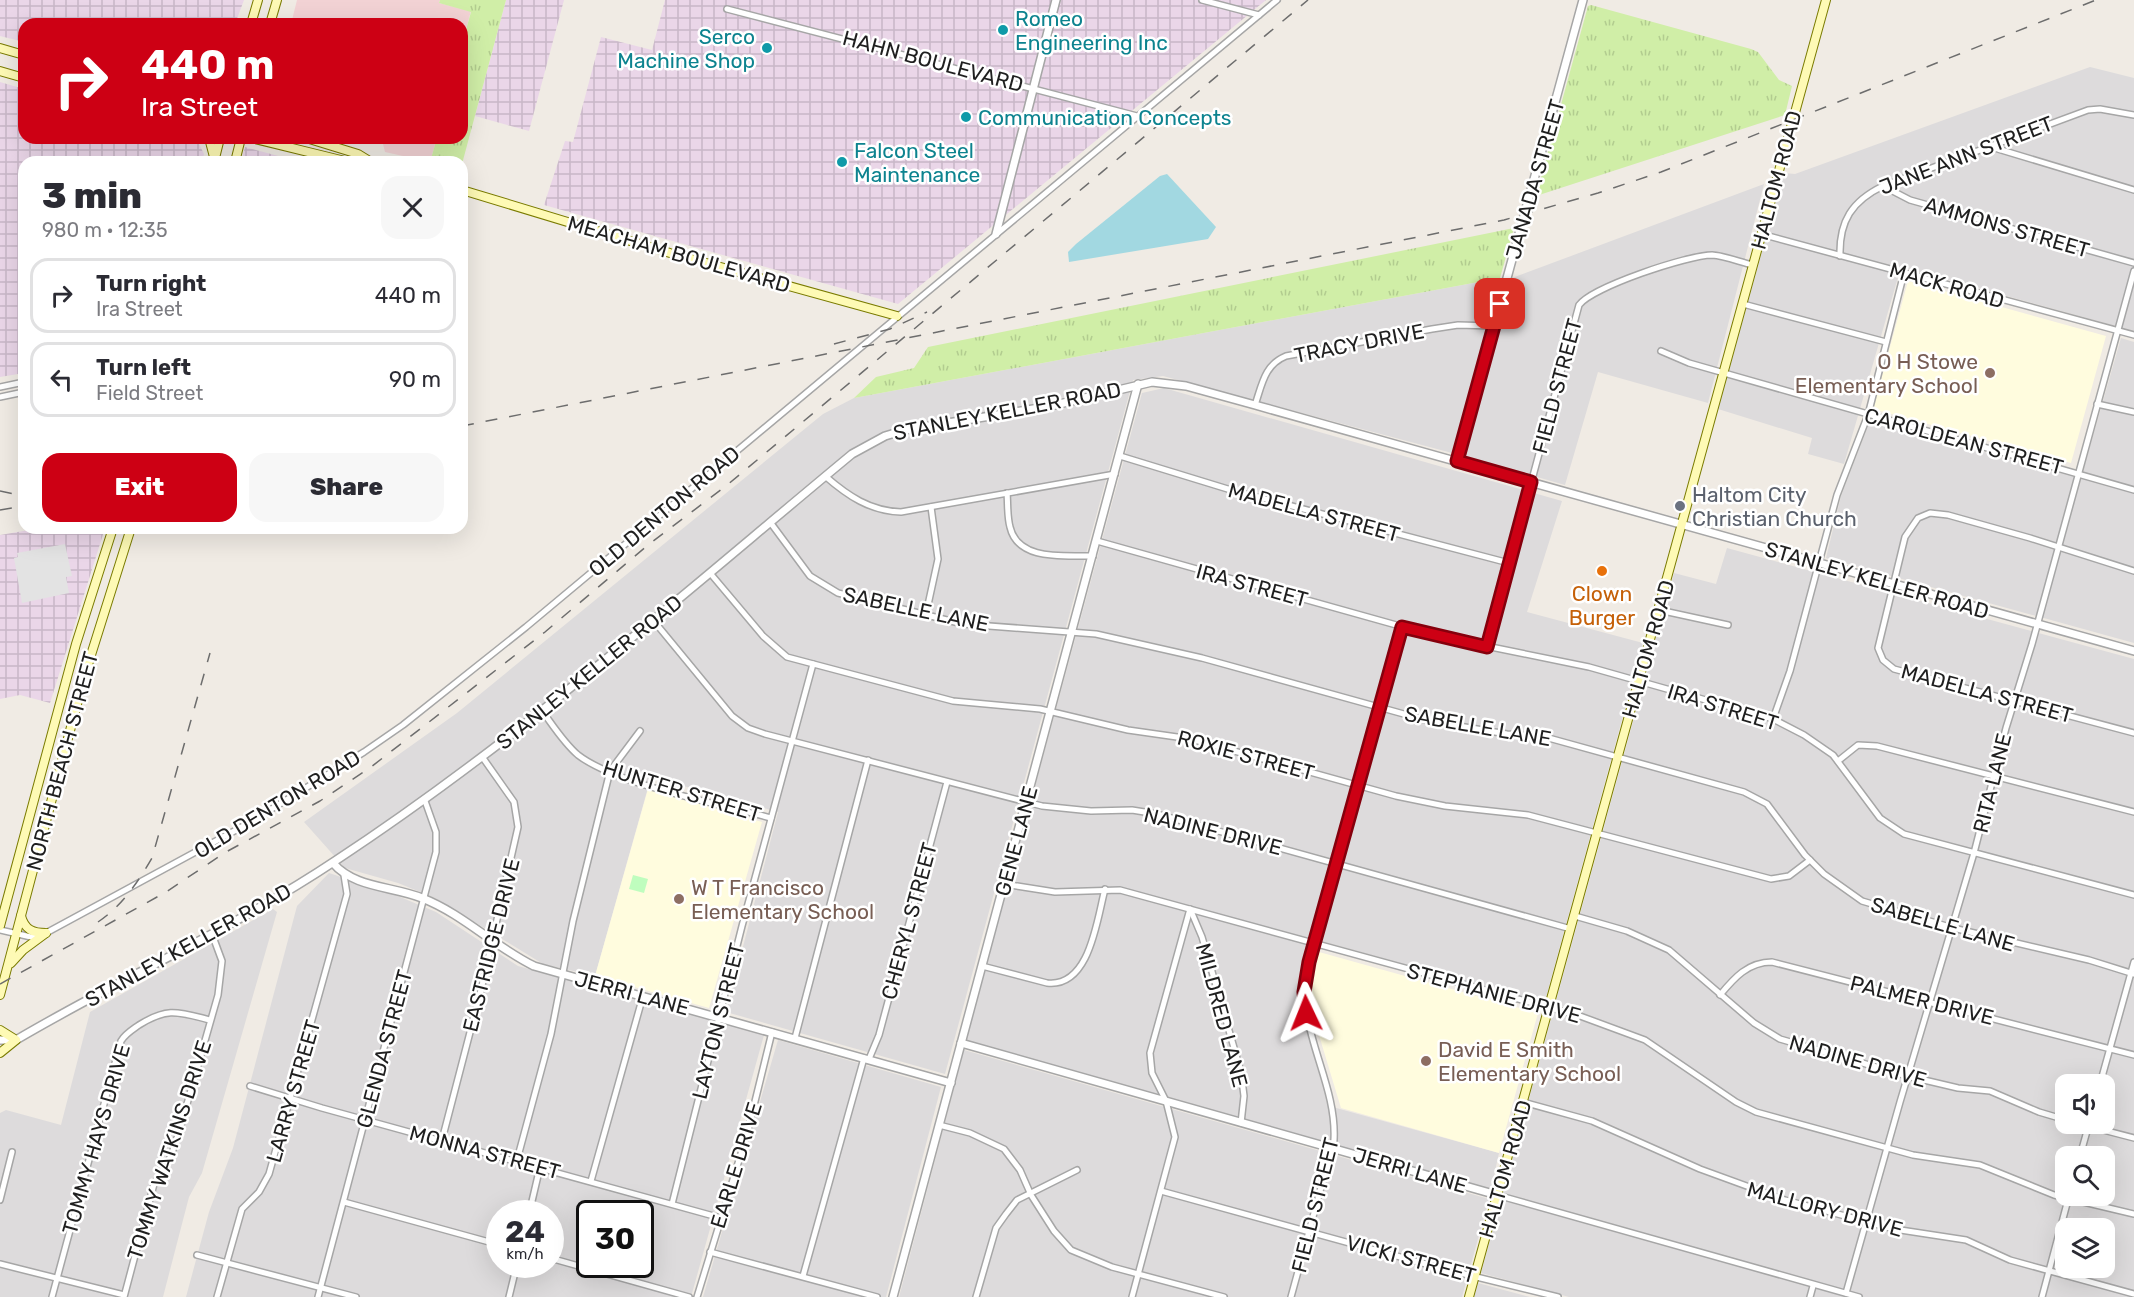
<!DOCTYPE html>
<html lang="en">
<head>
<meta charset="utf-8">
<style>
  body { margin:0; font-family:Rubik,sans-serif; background:#f7f7f7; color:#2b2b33; height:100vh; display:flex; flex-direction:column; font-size:22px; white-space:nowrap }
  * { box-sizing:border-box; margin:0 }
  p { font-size:20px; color:#7c7c81 }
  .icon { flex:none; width:33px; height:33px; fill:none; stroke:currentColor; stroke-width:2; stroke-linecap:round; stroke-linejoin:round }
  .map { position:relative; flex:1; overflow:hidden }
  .panel { position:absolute; left:18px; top:156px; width:450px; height:378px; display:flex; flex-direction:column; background:#fff; border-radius:18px; box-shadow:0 6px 24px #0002 }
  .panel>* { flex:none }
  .hud { position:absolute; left:18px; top:18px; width:450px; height:126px; border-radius:18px; box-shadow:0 6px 24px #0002; background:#cd0014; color:#fff; overflow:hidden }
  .buttons { position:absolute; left:2055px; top:1074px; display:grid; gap:12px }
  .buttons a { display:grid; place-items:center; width:60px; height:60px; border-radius:12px; background:#fff; box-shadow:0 6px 24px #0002; font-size:30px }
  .speed { position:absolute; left:486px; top:1200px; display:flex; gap:12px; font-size:30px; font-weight:700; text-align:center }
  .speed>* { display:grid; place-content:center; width:78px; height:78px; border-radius:50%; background:#fff; box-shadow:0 6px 24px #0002; line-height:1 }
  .speed small { font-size:15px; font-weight:400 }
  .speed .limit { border:3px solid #111; border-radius:9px; background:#fff; color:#111 }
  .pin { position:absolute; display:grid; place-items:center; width:51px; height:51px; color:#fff; margin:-26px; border-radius:12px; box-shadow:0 3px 9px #0006 }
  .me { position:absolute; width:66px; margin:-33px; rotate:358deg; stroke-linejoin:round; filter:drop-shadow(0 0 4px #0008) }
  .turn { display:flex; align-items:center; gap:21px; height:126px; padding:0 24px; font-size:27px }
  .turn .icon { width:78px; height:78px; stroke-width:2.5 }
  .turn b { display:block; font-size:42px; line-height:51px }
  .round { display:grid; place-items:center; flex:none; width:63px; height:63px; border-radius:18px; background:#f7f7f7 }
  .summary { display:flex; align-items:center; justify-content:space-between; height:102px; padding:0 24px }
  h1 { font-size:36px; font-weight:800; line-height:45px }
  .button { display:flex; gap:12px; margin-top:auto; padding:12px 24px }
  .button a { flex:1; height:69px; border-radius:18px; background:#cd0014; color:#fff; font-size:24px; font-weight:800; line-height:69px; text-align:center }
  .button a+a { background:#f7f7f7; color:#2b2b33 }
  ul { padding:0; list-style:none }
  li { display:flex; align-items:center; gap:18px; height:75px; margin:0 12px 9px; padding:0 12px; border:3px solid #e1e1e2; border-radius:18px }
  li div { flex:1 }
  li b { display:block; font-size:22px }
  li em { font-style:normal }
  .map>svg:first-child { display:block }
  .residential { fill:#dddbdc; fill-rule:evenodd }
  .commercial { fill:#f2d2d4 }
  .industrial { fill:url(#industrial-grid) }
  .education { fill:#fffcde }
  .grass { fill:url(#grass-tufts) }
  .park { fill:url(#park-crowns) }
  .parking { fill:#e3e3e3 }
  .water { fill:#a2d8e1 }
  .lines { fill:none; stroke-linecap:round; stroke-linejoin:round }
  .minor-casing { stroke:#a6a6a6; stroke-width:8 }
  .tertiary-casing { stroke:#a6a6a6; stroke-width:10 }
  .secondary-casing { stroke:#7a7b00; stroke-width:10 }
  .minor { stroke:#fff; stroke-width:5 }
  .tertiary { stroke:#fff; stroke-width:7 }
  .secondary { stroke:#fefab5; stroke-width:8 }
  .rail { stroke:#6d6d6d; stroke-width:1.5; stroke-dasharray:12 12; stroke-linecap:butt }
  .route-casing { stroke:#85000d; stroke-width:15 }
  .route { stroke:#cd0014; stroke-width:10 }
  .culture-dot { fill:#0f9aa8; stroke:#fff; stroke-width:2 }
  .education-dot { fill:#8d6e63; stroke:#fff; stroke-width:2 }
  .worship-dot { fill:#6b7280; stroke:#fff; stroke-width:2 }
  .food-dot { fill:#e8710a; stroke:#fff; stroke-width:2 }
  .labels { text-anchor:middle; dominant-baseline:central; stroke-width:5; stroke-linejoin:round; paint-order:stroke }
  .culture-label { font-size:21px; fill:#0d838f; stroke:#fff; text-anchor:start }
  .street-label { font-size:21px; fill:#1f1f1f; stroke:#fff }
  .education-label { font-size:21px; fill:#785e54; stroke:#fff; text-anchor:start }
  .worship-label { font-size:21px; fill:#5b616d; stroke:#fff; text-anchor:start }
  .food-label { font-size:21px; fill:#c56008; stroke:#fff }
</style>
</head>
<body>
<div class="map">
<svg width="2134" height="1297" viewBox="0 0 2134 1297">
  <defs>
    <pattern id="industrial-grid" width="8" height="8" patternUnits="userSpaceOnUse" patternTransform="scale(1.5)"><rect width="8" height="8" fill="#ead6e8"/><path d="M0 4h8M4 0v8" fill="none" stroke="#c8b7c7"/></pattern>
    <pattern id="grass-tufts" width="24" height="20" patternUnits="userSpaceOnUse" patternTransform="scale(1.5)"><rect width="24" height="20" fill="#d0eea7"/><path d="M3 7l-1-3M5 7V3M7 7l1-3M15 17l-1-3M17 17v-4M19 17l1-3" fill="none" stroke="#b2cc8f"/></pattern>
    <pattern id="park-crowns" width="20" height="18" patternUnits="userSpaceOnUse" patternTransform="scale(1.5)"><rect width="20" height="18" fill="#bffdbe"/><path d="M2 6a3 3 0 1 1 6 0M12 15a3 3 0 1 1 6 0" fill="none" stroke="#a4d8a3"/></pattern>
  </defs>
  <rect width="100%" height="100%" fill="#f0ebe4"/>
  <g class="residential">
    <polygon points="2090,67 2134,78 2134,331 1901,267 1844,464 1808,454 1812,438 1718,409 1784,173 1795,174"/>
    <polygon points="1764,184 1708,403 1598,372 1565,485 1464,456 1512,278"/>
    <polygon points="1500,278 1452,453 1163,376 1133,380 945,1074 726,1012 778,812 651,777 595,976 543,964 435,898 398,883 345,868 304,822 457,713 823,414 854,398"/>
    <polygon points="2121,338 2134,342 2134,643 1826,558 1841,496 1870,421 2081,478"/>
    <polygon points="1164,388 1562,501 1527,612 1643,643 1545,1001 1540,1002 1310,938 1302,971 1300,996 1308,1036 1329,1106 1499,1153 1491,1189 966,1040 1142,393"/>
    <path d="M1727,548L2134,659V1297H1569L1481,1273L1674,573L1716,584ZM2066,1084H2104V1124H2066ZM2066,1156H2104V1196H2066ZM2066,1228H2104V1268H2066Z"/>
    <path d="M329,873L393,894L436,912L518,966L764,1035L691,1297H186L209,1212L233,1148L297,906ZM500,1214H550V1264H500ZM590,1214H640V1264H590Z"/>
    <polygon points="273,909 277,912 202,1173 189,1197 163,1297 0,1297 0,1113 6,1110 61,1125 90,1012"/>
    <polygon points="778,1040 941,1087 886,1297 703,1297"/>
    <polygon points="964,1050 1489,1199 1462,1297 899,1297"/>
    <polygon points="1478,1283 1530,1297 1474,1297"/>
  </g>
  <g class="commercial">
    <polygon points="297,0 440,0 439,3 471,11 462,44 462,24 291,24"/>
    <polygon points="362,138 437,138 430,162 385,152 383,144"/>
  </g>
  <g class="industrial">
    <polygon points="0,0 244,0 235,24 24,24 24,42 0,36"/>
    <polygon points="506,0 564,0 529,131 475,116"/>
    <polygon points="665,0 1266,0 898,304 544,205 565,141 573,142 601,37 652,50"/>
    <polygon points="0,82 24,89 24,138 196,138 204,154 202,162 24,162 24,373 0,377"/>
    <polygon points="245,147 301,162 241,162"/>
    <polygon points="41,528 105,528 50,703 20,695 0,699 0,535"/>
  </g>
  <g class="education">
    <polygon points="1908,281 2106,336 2071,463 1873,409"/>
    <polygon points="648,789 762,822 709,1008 595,976"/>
    <polygon points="1319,952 1538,1013 1499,1153 1341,1108 1312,1012 1312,989"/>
  </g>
  <g class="grass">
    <polygon points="440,0 506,0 462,164 430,162 437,138 462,138 462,44 471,12 439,3"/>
    <polygon points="1591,5 1751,49 1758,52 1779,80 1792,86 1785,115 1536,196 1588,6"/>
    <polygon points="1514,228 1500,278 854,398 876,377 914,368 928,347"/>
  </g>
  <polygon class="park" points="633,875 648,879 644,893 629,889"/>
  <polygon class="parking" points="65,544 72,576 66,577 69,593 22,603 14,558 18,557 17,553"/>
  <polygon class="water" points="1167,174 1216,227 1208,239 1069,262 1068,252 1076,244 1160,176"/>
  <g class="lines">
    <g class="minor-casing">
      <g id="minor">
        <polyline points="1202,0 1259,15"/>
        <polyline points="727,9 1137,116"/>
        <polyline points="1988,146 2134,190"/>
        <polyline points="1883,186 1910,200 2134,263"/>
        <polyline points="1761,234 2134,335"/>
        <path d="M1840,256C1839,221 1852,201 1883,186L2088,110L2100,109L2134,115"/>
        <polyline points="1743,304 1886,342"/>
        <polyline points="1661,351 1689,363 2134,490"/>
        <polyline points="0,387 24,382"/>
        <polyline points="0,397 24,392"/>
        <polyline points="2097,404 2134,412"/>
        <path d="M1255,405C1262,385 1264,365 1286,356L1432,329L1458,325L1494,326"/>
        <polyline points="1120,456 1231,490 1509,563"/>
        <path d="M825,476C848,496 870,511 901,512L1115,474"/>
        <path d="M1007,493C1008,504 1007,516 1010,527C1018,562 1066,555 1093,556"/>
        <polyline points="770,522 810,576 838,593 963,624 1096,634 1202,658 1429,721 1507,734 1545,737 1744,792 1767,804 1805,855 1824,874 1862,901 1953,928 2089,960 2134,974"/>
        <polyline points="1097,541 1432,635 1589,667 1773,719 1804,735 1833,755 1880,818 1904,834 2134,895"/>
        <polyline points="2134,571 2030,538 1948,515 1930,513 1918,518 1905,537 1878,648 1883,660 1894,669 2134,733"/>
        <polyline points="710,573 763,636 787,657 953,701 1040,709 1128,730 1191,739 1396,796 1445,806 1528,815 1771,879 1789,876 1810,860"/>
        <polyline points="1659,610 1728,625"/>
        <polyline points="926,614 938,559 931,507"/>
        <polyline points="653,620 732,716 748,728 765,734 1042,806 1091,811 1132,810 1157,814 1571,929"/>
        <path d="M1487,647L1579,305C1592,287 1688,255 1712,255C1725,256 1740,262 1753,265"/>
        <path d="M543,712C554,727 564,743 578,755C617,785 721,804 771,818"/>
        <polyline points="1773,719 1790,671 1837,495 1868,415 1904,273"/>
        <polyline points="1838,761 1858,745 1877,746 2134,812"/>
        <polyline points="1004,884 1055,892 1120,890 1580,1016 1645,1040 1736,1102 1756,1112 1913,1155 1980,1165 2054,1195 2134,1214"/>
        <polyline points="1191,911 1202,937 1241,1072 1244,1096 1241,1123"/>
        <polyline points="1575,916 1627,931 1669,950 1754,1023 1780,1039 1907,1076 1958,1088 1990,1091 2039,1112 2066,1120"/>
        <polyline points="0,930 31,937 46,933 249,823 364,752 403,725 526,627 1277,0"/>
        <path d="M982,966L1047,983C1090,988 1097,919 1105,889"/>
        <path d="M1720,995C1734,978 1748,962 1772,962L2134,1055"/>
        <polyline points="795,1038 868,760"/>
        <polyline points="869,1059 879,1035 947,782"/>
        <polyline points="2100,1084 2134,962"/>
        <polyline points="250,1086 322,1108 721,1218"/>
        <polyline points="1523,1102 1592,1121 1700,1169 1785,1200 1894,1229 1966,1240 2010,1260 2134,1294"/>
        <polyline points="2080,1124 2134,1138"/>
        <polyline points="939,1125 970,1133 1004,1149 1020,1170 1031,1195 1054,1231 1071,1250 1112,1267 1224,1297"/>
        <polyline points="442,1140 481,990 518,827 514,802 483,758"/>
        <polyline points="2080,1156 2089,1124"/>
        <polyline points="517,1160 551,1034 573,921 610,771 640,731"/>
        <polyline points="591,1181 643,996"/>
        <polyline points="1161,1191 1444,1269 1558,1297"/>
        <polyline points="1497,1195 1859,1297"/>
        <polyline points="0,1200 12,1152"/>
        <polyline points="344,1202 500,1245"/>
        <polyline points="672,1204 742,926 813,664"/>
        <polyline points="529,1214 540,1167"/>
        <polyline points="710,1252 877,1297"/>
        <polyline points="197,1255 356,1297"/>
        <polyline points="550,1258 689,1297"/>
        <polyline points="0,1264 124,1295"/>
        <polyline points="803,1276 864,1058"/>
        <polyline points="1846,1293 1900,1102 1974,853 2006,728 2032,644 2134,271"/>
        <path d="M52,1297L121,1041C125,1034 132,1030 139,1025C168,1007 178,1012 210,1020"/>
        <polyline points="124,1297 154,1184 171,1156 179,1132 218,995 222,961 212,934"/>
        <polyline points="217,1297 242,1209 259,1192 269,1174 347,894 344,875"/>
        <polyline points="318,1297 436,852 436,832 425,801"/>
        <polyline points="509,1297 517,1264"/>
        <polyline points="697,1297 747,1134 772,1032"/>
        <polyline points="976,1297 996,1228 1006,1214 1017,1200 1077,1170"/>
        <polyline points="1132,1297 1175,1137 1166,1101 1152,1073 1150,1053 1190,909"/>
        <path d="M1291,1297L1334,1140C1337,1084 1299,1034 1306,978L1402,627"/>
        <polyline points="1810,1297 1813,1286"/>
        <polyline points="2042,1297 2069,1196"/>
      </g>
    </g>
    <g class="tertiary-casing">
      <g id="tertiary">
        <polyline points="996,234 1056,0"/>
        <polyline points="1457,461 1583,0"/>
        <path d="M333,863C354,888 392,886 422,898C463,914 495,947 534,966L951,1083"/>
        <path d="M0,1040H16C121,978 233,929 335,861C519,740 683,594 852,454L885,436L905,430L1051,406L1152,382L1186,386L1255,405L2134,651"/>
        <polyline points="961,1043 1497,1195"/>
        <polyline points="893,1297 1138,384"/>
      </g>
    </g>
    <g class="secondary-casing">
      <g id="secondary">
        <polyline points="251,24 258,0"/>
        <polyline points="270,24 277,0"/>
        <polyline points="0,48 24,55"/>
        <polyline points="0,71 24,78"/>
        <polyline points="209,138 214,157"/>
        <polyline points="251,138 349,162"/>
        <polyline points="306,138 358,154 371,162"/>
        <polyline points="214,162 220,138"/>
        <polyline points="235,162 241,138"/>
        <polyline points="462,190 670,253 897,316"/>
        <path d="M21,916C25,930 33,933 46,933"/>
        <polyline points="0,926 76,644 113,528"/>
        <polyline points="11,963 23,950 46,933"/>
        <polyline points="0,995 85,674 131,528"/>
        <polyline points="0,1030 16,1040 0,1053"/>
        <polyline points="1469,1297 1826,0"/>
      </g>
    </g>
    <use href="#minor" class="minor"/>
    <use href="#tertiary" class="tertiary"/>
    <use href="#secondary" class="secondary"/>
    <g class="rail">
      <polyline points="834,344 890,329 927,312"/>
      <polyline points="462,426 1504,220 1598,193 1661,172 2096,0"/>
      <polyline points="0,491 24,496"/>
      <polyline points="0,510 24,506"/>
      <path d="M98,922C122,906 138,882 152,858L210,653"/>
      <polyline points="0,984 166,892 226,852 320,801 371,767 545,632 648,545 726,486 1308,0"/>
    </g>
  </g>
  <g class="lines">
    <g class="route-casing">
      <polyline id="route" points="1306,1013 1304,992 1309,962 1402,627 1487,647 1531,482 1457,461 1500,304"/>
    </g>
    <use href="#route" class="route"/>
  </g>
  <g class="culture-dot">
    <circle cx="1003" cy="30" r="6"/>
    <circle cx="767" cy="48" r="6"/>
    <circle cx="966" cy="117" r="6"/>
    <circle cx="842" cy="162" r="6"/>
  </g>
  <g class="education-dot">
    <circle cx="1990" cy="373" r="6"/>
    <circle cx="679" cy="899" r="6"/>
    <circle cx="1426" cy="1061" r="6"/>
  </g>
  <circle class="worship-dot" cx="1680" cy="506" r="6"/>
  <circle class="food-dot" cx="1602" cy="571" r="6"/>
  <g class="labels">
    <g class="culture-label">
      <text x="1015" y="18">Romeo<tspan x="1015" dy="24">Engineering Inc</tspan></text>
      <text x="755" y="36" text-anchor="end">Serco<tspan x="755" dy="24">Machine Shop</tspan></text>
      <text x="978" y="117">Communication Concepts</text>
      <text x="854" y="150">Falcon Steel<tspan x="854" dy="24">Maintenance</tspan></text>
    </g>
    <g class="street-label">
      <text transform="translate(933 61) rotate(15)">HAHN BOULEVARD</text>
      <text transform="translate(1966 155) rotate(-21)">JANE ANN STREET</text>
      <text transform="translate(1535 179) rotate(-74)">JANADA STREET</text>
      <text transform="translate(1776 180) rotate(-75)">HALTOM ROAD</text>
      <text transform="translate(2007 227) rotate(16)">AMMONS STREET</text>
      <text transform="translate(679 254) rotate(16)">MEACHAM BOULEVARD</text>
      <text transform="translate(1947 285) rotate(16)">MACK ROAD</text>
      <text transform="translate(1359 343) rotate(-11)">TRACY DRIVE</text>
      <text transform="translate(1557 386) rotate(-75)">FIELD STREET</text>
      <text transform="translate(1007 411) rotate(-11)">STANLEY KELLER ROAD</text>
      <text transform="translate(1964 441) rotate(15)">CAROLDEAN STREET</text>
      <text transform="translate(664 511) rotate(-40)">OLD DENTON ROAD</text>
      <text transform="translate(1314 512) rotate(15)">MADELLA STREET</text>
      <text transform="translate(1877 580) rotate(16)">STANLEY KELLER ROAD</text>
      <text transform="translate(1252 585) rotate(15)">IRA STREET</text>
      <text transform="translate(916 609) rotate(12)">SABELLE LANE</text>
      <text transform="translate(1648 649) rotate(-74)">HALTOM ROAD</text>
      <text transform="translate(589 672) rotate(-39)">STANLEY KELLER ROAD</text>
      <text transform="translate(1987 693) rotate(15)">MADELLA STREET</text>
      <text transform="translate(1723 707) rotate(17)">IRA STREET</text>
      <text transform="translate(1478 726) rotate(10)">SABELLE LANE</text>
      <text transform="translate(1246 755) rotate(15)">ROXIE STREET</text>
      <text transform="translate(62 761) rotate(-75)">NORTH BEACH STREET</text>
      <text transform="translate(1992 783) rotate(-76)">RITA LANE</text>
      <text transform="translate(682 791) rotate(17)">HUNTER STREET</text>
      <text transform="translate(277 804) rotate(-31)">OLD DENTON ROAD</text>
      <text transform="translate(1213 831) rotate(14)">NADINE DRIVE</text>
      <text transform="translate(1016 841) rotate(-75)">GENE LANE</text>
      <text transform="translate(909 921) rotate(-75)">CHERYL STREET</text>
      <text transform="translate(1943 924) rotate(16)">SABELLE LANE</text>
      <text transform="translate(188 945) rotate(-29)">STANLEY KELLER ROAD</text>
      <text transform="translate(491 945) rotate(-76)">EASTRIDGE DRIVE</text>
      <text transform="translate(632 993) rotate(15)">JERRI LANE</text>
      <text transform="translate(1494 993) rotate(15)">STEPHANIE DRIVE</text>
      <text transform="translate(1922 1000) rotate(14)">PALMER DRIVE</text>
      <text transform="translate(1222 1015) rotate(75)">MILDRED LANE</text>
      <text transform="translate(718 1021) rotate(-76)">LAYTON STREET</text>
      <text transform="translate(384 1049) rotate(-75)">GLENDA STREET</text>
      <text transform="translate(1858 1061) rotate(16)">NADINE DRIVE</text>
      <text transform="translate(293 1091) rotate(-74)">LARRY STREET</text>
      <text transform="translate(96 1139) rotate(-74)">TOMMY HAYS DRIVE</text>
      <text transform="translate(169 1150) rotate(-72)">TOMMY WATKINS DRIVE</text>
      <text transform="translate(485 1152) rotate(15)">MONNA STREET</text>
      <text transform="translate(736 1165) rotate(-73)">EARLE DRIVE</text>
      <text transform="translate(1505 1169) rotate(-74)">HALTOM ROAD</text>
      <text transform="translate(1410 1170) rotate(16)">JERRI LANE</text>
      <text transform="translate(1315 1205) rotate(-76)">FIELD STREET</text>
      <text transform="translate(1825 1209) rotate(15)">MALLORY DRIVE</text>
      <text transform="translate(1411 1259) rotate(15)">VICKI STREET</text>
    </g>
    <g class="education-label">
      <text x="1978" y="361" text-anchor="end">O H Stowe<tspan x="1978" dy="24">Elementary School</tspan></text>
      <text x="691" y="887">W T Francisco<tspan x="691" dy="24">Elementary School</tspan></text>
      <text x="1438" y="1049">David E Smith<tspan x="1438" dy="24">Elementary School</tspan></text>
    </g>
    <g class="worship-label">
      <text x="1692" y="494">Haltom City<tspan x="1692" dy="24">Christian Church</tspan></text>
    </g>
    <g class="food-label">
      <text x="1602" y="593">Clown<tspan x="1602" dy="24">Burger</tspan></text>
    </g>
  </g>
</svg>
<div class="buttons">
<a><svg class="icon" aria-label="sound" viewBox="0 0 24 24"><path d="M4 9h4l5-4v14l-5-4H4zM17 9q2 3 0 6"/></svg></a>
<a><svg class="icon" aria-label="search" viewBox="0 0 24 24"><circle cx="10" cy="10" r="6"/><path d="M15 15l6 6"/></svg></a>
<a><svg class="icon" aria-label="layers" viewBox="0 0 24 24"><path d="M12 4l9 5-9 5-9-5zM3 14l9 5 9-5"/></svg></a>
</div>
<div class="speed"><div>24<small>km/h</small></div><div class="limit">30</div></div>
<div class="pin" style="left:1500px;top:304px;background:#d93025"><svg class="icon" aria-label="arrive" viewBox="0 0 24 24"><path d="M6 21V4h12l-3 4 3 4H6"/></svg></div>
<svg class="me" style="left:1306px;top:1013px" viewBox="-20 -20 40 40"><path d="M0-17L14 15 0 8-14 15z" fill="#cd0014" stroke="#fff" stroke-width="4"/></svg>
<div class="hud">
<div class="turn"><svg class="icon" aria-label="right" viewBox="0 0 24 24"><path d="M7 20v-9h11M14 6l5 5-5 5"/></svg><div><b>440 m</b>Ira Street</div></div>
</div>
<section class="panel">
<div class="summary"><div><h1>3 min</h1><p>980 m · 12:35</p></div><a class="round"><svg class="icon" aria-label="close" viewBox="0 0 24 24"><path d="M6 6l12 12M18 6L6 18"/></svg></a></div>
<ul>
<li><svg class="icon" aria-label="right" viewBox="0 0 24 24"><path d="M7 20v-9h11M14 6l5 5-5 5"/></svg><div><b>Turn right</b><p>Ira Street</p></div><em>440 m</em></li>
<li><svg class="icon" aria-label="left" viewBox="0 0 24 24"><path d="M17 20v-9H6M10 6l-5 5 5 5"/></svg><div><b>Turn left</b><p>Field Street</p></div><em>90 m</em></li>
</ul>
<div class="button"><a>Exit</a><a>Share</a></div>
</section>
</div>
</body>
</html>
